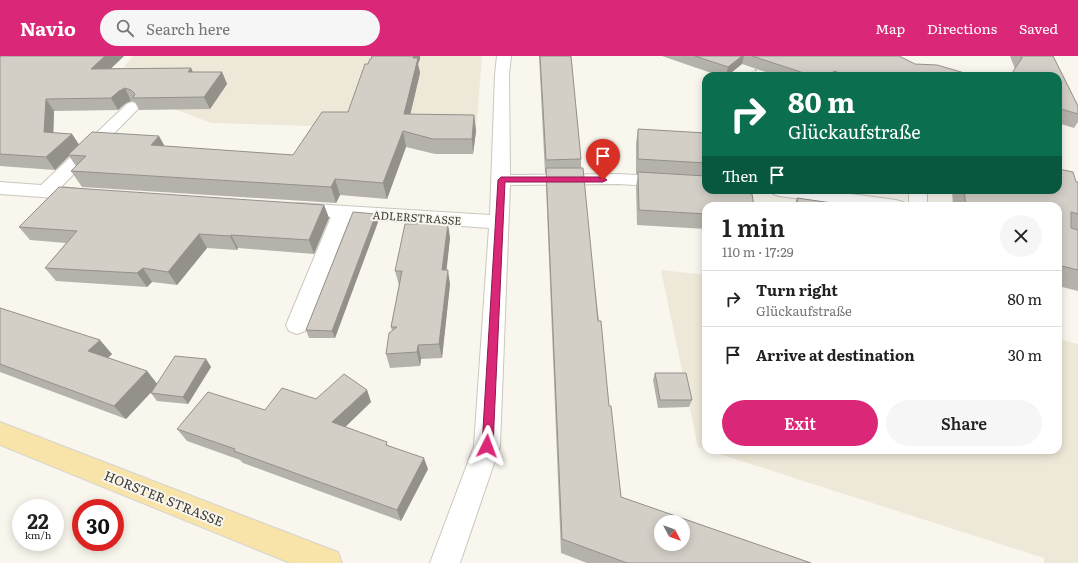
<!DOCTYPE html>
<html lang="en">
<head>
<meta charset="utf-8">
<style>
  body { margin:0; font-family:Literata,serif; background:#f6f6f6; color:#222; height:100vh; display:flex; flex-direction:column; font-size:15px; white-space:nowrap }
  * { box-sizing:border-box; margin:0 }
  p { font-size:13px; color:#767676 }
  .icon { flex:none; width:22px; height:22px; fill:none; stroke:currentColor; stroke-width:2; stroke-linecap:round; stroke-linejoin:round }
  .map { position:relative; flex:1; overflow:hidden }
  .drawer { position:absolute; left:702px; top:146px; width:360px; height:252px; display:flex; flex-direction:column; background:#fff; border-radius:12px; box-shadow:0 2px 10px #0003 }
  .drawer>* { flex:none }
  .guide { position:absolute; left:702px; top:16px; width:360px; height:122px; border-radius:12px; box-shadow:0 2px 10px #0003; background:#0b6e4f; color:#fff; overflow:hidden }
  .needle { width:26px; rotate:131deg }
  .tools { position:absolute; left:654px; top:459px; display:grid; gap:8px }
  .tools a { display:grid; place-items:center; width:36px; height:36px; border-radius:50%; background:#fff; box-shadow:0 2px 10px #0003; font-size:20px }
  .speed { position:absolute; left:12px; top:443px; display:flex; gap:8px; font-size:20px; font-weight:700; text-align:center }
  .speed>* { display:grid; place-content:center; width:52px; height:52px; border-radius:50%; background:#fff; box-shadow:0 2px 10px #0003; line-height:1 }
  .speed small { font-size:10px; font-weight:400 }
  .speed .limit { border:6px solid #d22; background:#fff; color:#111 }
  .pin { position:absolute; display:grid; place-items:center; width:34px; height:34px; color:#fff; margin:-41px -17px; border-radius:50% 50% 50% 0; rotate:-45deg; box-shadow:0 0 4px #0007 }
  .pin .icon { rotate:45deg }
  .me { position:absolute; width:44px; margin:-22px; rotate:3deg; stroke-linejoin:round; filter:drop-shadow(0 0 3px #0008) }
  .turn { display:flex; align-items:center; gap:14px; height:84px; padding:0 20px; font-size:18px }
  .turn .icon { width:52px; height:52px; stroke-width:2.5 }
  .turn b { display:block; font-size:28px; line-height:34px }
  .then { display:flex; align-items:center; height:38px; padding:0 20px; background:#0003; gap:8px; font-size:15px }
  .round { display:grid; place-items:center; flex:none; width:42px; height:42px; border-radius:21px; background:#f6f6f6 }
  .headline { display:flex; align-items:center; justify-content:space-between; height:68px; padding:0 20px }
  h1 { font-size:24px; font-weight:600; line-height:30px }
  .action { display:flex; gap:8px; margin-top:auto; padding:8px 20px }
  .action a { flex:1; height:46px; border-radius:24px; background:#db2777; color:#fff; font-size:16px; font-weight:600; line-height:46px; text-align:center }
  .action a+a { background:#f6f6f6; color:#222 }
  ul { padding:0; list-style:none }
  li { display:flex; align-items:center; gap:12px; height:56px; padding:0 20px; border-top:1px solid #e0e0e0 }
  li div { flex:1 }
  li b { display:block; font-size:15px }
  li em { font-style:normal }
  header { display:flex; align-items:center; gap:24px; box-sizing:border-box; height:56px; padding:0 20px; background:#db2777; color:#fff }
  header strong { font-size:19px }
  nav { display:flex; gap:22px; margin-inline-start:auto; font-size:14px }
  .search { width:280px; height:36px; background:#f6f6f6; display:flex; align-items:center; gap:10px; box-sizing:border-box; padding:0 14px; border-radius:22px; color:#767676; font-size:15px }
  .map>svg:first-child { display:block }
  .built { fill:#eee8d8 }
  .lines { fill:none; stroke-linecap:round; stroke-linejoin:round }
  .minor-casing { stroke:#cac7be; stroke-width:2 }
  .major-casing { stroke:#d5d4d3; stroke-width:2 }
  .path { stroke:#bfbcb5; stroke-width:2; stroke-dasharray:2 2; stroke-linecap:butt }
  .minor { fill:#fff; fill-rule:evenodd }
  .major { fill:#f8e3a9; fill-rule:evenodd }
  .wall { fill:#b5b2ab }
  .shaded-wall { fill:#94918b }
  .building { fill:#d3cfc7; stroke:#94918b; fill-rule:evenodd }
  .route { fill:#db2777; stroke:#8e194d }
  .labels { text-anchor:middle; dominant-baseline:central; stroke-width:4; stroke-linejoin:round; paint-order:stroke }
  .street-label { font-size:11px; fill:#3e3c39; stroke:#f9f6ed }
  .near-street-label { font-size:13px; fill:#3e3c39; stroke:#f9f6ed }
</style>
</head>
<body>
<header>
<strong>Navio</strong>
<div class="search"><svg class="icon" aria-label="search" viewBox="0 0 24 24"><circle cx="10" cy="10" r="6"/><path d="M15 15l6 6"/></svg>Search here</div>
<nav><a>Map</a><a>Directions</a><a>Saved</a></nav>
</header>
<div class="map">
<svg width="1078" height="507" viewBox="0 0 1078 507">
  <rect width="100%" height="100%" fill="#f9f6ed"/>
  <g class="built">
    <polygon points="133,0 482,0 476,75 211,67 164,49 97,44"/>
    <polygon points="661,214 706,219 706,394 698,391"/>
    <polygon points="1058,283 1078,288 1078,507 1044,507 1044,502 707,394 1058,394"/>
  </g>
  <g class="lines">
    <g class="minor-casing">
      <g id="minor">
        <polygon points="497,0 511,0 509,18 510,119 618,118 706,123 706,133 618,128 510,129 500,390 460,507 430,507 474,390 489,172 350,162 308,269 305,275 297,278 289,275 286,269 331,161 290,157 288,153 290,149 297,147 490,159 495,18"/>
        <polygon points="132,46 137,48 140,51 137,54 61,131 89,134 92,138 89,142 83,144 0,138 0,126 41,129 127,48"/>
        <polygon points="770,134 821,134 896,144 903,146 905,150 854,150 779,140 773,138"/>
        <rect x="909" y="134" width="18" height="16"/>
      </g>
    </g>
    <g class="major-casing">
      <polygon id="major" points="0,366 327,492 338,496 342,507 290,507 0,389"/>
    </g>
    <polyline class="path" points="749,20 759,11"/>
    <use href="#minor" class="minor"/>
    <use href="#major" class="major"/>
  </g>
  <g class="wall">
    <polygon points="0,0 124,0 111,12 191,12 193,16 222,16 227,28 210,53 139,54 135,46 131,45 126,47 118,54 54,55 53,77 72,78 79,89 165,90 293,99 348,56 368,8 371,3 372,0 420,0 420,3 418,8 420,17 410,58 474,59 476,75 473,98 435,98 406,91 387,143 340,139 336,147 82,131 71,115 76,110 69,100 55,114 0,110"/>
    <polygon points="539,0 571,0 581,103 581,112 609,350 621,441 811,507 587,507 561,497 546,130 546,117 545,117"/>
    <polygon points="662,0 899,0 915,8 975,20 777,20 742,8 727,20 720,20"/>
    <polygon points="1010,0 1053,0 1078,50 1078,66 1074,72 1058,67 1058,20 1015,13"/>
    <polygon points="638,73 706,77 706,173 637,169 636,131 638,118 636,118 636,87"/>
    <polygon points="1076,126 1078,126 1078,235 1058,230 1058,150 953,150 952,134 1058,134"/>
    <polygon points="797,142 853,150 794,150"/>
    <polygon points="324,149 329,162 314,198 238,192 237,194 207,192 177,229 152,226 147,231 56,225 45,212 66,187 30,184 19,171"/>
    <polygon points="378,166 335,282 309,282 306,274"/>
    <polygon points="450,182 446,214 450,228 442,302 421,303 420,310 390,312 386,298 392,275 391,271 399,229 395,215"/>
    <polygon points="0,252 112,298 108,302 147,315 157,328 206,303 211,311 188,348 157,345 151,337 152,335 126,363 0,316"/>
    <polygon points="655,317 692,344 689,351 658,352 653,324"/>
    <polygon points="367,334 371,346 345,371 388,389 428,413 401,465 243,407 240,404 187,385 177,373 316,343"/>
  </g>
  <g class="shaded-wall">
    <polygon points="105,0 124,0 98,25 91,13"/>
    <polygon points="414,0 420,0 420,3 418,8 420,17 407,73 404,58"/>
    <polygon points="742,0 744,0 742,8 727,20 726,20 728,11"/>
    <polygon points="191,12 196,24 188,16"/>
    <polygon points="834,15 832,20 829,20"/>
    <polygon points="222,16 227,28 210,53 204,41"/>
    <polygon points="125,32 131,45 126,47 118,54 111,42 119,35"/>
    <polygon points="46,43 54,55 53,89 44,76"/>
    <polygon points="474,59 476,75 473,98 472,83"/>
    <polygon points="403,75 406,91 387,143 383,127"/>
    <polygon points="72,78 80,90 68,99 69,100 55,114 46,101"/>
    <polygon points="159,80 168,96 151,89"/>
    <polygon points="335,123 340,139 336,147 331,131"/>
    <polygon points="324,149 329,162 314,198 309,184"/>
    <polygon points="376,158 378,166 335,282 332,275"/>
    <polygon points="448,167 450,182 445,228 442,214"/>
    <polygon points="199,178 207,192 177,229 168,216"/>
    <polygon points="231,179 238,192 237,194 230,180"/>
    <polygon points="143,212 152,226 147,231 137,217"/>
    <polygon points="448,214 450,228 442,302 439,288"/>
    <polygon points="100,284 112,298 100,309 88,295"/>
    <polygon points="418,289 421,303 420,310 417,296"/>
    <polygon points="206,303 211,311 188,348 183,341"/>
    <polygon points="147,315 158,329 126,363 114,350"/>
    <polygon points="367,334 371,346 338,378 332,366"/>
    <polygon points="424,402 428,413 401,465 397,454"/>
  </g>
  <g class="building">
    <polygon points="0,0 105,0 91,13 191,12 188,16 222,16 204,41 133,42 135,38 131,34 125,32 119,35 111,42 46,43 44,76 72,78 46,101 0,98"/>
    <polygon points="372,0 414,0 413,2 418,2 404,58 474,59 472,83 433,83 403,75 383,127 335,123 331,131 71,115 86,100 68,99 92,76 159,80 151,89 293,99 322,56 348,56 365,8 368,8 370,3 371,3"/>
    <polygon points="540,0 571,0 581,103 546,104"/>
    <polygon points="695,0 742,0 728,11"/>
    <polygon points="752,0 899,0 915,8 937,9 975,20 848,20 834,15 829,20 813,20"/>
    <polygon points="1021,0 1053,0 1078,50 1078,58 1058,52 1058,20 1010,20 1022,2"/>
    <polygon points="638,73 706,77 706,107 638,103"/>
    <path d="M546,112H583L598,265H601L609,350H611L621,441L811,507H627L562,483ZM661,466H683V488H661Z"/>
    <polygon points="1058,113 1073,116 1076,126 1078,126 1078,158 1071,156 1071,172 1078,174 1078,214 1058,209 1058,150 966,150 964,134 1058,134"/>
    <polygon points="638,116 706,120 706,134 744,134 745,137 752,138 754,150 706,150 706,158 639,154"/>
    <polygon points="59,131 324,149 309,184 231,179 230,180 199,178 168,216 143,212 137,217 45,212 77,175 19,171"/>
    <polygon points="797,142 853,150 798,150"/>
    <polygon points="353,156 376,158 332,275 306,274"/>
    <polygon points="448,167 442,214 448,214 439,288 418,289 417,296 386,298 389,277 397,271 391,271 402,215 395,215 405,168"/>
    <polygon points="0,252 100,284 88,295 147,315 114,350 0,308"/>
    <polygon points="175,300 206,303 183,341 151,337"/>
    <polygon points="655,317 686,317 692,344 660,344"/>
    <polygon points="344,318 367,334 332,366 387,386 386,389 424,402 397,454 234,395 235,393 177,373 208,336 265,354 282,332 316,343"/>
  </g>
  <polygon class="route" points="501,121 603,121 607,124 603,126 505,126 493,390 491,393 487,395 483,393 482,390 498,124"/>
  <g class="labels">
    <g class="street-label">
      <text transform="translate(417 161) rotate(4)">ADLERSTRASSE</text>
    </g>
    <g class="near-street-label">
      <text transform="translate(164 442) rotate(22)">HORSTER STRASSE</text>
    </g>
  </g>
</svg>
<div class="tools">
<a><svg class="needle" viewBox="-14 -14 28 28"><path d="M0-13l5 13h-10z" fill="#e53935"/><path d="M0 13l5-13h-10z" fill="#767676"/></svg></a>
</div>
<div class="speed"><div>22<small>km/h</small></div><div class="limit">30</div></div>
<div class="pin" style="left:603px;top:124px;background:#d93025"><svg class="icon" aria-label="arrive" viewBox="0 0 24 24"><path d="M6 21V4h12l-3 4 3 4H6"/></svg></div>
<svg class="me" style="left:487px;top:390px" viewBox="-20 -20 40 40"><path d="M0-17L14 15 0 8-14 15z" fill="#db2777" stroke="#fff" stroke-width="4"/></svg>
<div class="guide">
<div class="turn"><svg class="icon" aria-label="right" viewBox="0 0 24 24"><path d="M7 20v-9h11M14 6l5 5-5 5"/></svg><div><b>80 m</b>Glückaufstraße</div></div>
<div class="then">Then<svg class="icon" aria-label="arrive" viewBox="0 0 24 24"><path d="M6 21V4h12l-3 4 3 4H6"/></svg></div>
</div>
<section class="drawer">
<div class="headline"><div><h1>1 min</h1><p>110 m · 17:29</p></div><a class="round"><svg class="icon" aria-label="close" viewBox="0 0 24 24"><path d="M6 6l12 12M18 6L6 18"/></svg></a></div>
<ul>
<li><svg class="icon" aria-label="right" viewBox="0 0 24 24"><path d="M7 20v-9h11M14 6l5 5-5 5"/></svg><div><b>Turn right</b><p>Glückaufstraße</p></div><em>80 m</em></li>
<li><svg class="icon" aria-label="arrive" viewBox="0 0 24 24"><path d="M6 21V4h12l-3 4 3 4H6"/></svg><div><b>Arrive at destination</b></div><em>30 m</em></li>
</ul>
<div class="action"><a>Exit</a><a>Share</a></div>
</section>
</div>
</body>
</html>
